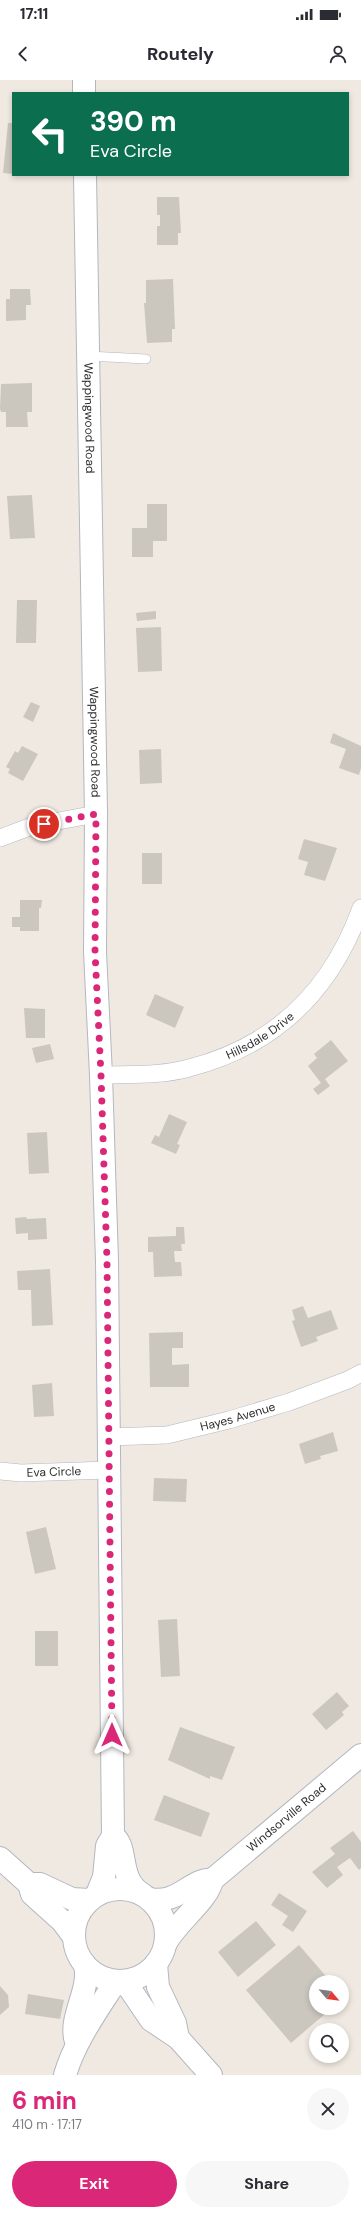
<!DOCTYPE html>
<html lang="en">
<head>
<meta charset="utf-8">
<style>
  body { margin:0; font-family:"DM Sans",sans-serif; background:#f7f7f7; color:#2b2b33; height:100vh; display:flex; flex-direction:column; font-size:15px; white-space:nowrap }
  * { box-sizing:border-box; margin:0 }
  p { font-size:13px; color:#7c7c81 }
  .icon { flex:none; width:22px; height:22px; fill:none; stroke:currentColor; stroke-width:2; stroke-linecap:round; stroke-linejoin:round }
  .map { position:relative; height:1995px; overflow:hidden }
  .sheet { display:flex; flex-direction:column; background:#fff; flex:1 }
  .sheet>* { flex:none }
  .guide { position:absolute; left:12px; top:12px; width:337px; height:84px; border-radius:0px; box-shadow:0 2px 6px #0003; background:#0b6e4f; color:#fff; overflow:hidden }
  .needle { width:26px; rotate:119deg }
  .buttons { position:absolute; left:309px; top:1895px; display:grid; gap:8px }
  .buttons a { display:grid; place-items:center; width:40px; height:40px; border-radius:50%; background:#fff; box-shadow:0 2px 6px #0003; font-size:20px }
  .pin { position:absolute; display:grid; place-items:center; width:34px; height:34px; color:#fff; margin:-17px; border:2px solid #fff; border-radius:50%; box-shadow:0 1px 4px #0007 }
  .me { position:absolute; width:44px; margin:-22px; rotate:0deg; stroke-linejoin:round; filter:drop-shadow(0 0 3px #0008) }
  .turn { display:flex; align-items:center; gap:14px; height:84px; padding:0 12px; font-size:18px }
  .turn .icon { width:52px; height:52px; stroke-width:2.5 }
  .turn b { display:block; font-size:28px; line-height:34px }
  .round { display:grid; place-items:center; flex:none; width:42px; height:42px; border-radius:21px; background:#f7f7f7 }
  .headline { display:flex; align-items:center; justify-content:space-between; height:68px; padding:0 12px }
  h1 { font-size:24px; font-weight:700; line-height:30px; color:#db2777 }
  .action { display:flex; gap:8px; margin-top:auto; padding:8px 12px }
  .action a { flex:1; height:46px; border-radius:24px; background:#db2777; color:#fff; font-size:16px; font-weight:700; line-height:46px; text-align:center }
  .action a+a { background:#f7f7f7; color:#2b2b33 }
  .status { display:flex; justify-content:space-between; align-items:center; height:28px; padding:0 20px; background:#fff; direction:ltr }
  .status svg { height:11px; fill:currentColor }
  header { display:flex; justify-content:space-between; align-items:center; height:52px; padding:0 12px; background:#fff; font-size:18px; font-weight:700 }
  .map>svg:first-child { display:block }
  .building { fill:#cbc7bf }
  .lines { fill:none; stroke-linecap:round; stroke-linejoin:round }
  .lane-casing { stroke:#b4b7c1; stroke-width:10 }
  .street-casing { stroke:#b4b7c1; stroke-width:18 }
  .secondary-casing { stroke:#b4b7c1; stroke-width:24 }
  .lane { stroke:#fff; stroke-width:9 }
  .street { stroke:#fff; stroke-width:17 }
  .secondary { stroke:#fff; stroke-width:22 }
  .route { stroke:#db2777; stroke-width:7; stroke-dasharray:0 12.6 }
  .labels { text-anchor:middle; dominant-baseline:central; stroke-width:3; stroke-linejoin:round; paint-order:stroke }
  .street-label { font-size:12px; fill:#2e2e2e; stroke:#fff }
</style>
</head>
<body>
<div class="status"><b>17:11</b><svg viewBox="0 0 49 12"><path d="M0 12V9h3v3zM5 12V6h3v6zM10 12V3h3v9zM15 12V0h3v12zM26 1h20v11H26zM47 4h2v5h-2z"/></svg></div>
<header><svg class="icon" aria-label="back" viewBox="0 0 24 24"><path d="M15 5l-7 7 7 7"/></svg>Routely<svg class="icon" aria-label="person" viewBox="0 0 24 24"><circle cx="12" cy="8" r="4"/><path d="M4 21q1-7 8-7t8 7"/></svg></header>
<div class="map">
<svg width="361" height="1995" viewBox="0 0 361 1995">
  <rect width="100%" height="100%" fill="#efe9e1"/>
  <g class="building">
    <polygon points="8,43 13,43 13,94 3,93"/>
    <polygon points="157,117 179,117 181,153 178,153 178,165 157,165 157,146 160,146 160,135 157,135"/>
    <polygon points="173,199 175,249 172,249 172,262 147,263 144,223 146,223 146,200"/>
    <polygon points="10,209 30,209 31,225 26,225 26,240 6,241 6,219 10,219"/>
    <polygon points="32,303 32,332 27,332 28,347 6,347 6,332 1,332 0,329 1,304"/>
    <polygon points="32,415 35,458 10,459 7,416"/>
    <polygon points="147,424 167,424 167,461 153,461 153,477 132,477 132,448 147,448"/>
    <polygon points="17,520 37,520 36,563 16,563"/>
    <polygon points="156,531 156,539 137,541 136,533"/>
    <polygon points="161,547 162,591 138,592 136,548"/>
    <polygon points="31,622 40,626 33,642 23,637"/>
    <polygon points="333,653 361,666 361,688 359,695 339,688 346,669 330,663"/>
    <polygon points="22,666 38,674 23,701 8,693 10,689 6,687 15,671 18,673"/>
    <polygon points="161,669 162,703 140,704 139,670"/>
    <polygon points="304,759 337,768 325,801 304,795 308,782 298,779"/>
    <rect x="142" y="773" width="20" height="31"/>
    <polygon points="20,820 42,820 41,828 39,828 39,851 20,851 20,847 12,847 12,837 20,837"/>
    <polygon points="155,914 184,927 175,948 146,935"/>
    <polygon points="24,928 45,929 45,958 26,958"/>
    <polygon points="331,960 348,981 325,999 330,1006 318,1015 313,1009 321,1003 308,986 317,978 314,974"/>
    <polygon points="50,964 54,979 36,983 32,968"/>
    <polygon points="169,1034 187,1042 177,1064 180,1065 176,1074 151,1063 155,1055 159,1057"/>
    <polygon points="47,1052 49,1093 29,1094 27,1053"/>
    <polygon points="26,1137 27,1139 46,1138 47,1159 28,1160 28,1153 16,1154 15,1138"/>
    <polygon points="176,1147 184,1147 185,1164 181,1164 182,1171 174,1171 175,1182 181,1182 182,1196 154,1197 153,1172 148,1172 148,1157 176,1156"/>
    <polygon points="50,1189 53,1245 32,1246 31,1210 18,1210 17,1191"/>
    <polygon points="303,1226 308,1238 331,1230 338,1249 316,1257 318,1261 301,1267 292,1241 295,1240 292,1230"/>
    <polygon points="183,1252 183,1268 172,1268 172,1285 189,1284 189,1307 150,1307 149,1253"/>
    <polygon points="52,1303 54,1336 34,1337 32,1305"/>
    <polygon points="333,1352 338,1371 320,1376 321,1379 305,1384 299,1364"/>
    <polygon points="154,1398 187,1399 186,1422 153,1421"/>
    <polygon points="46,1447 56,1489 35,1494 26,1452"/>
    <polygon points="177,1539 180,1596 161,1597 158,1540"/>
    <rect x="35" y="1551" width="23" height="35"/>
    <polygon points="337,1612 349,1626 342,1632 344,1635 326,1650 312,1634"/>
    <polygon points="180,1647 235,1667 222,1700 210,1696 210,1699 168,1680"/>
    <polygon points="164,1715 210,1733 201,1757 154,1740"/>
    <polygon points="353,1751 361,1762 361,1788 359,1790 350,1778 337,1787 343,1795 327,1808 312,1792 335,1774 330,1768"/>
    <polygon points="279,1813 307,1831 293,1852 282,1845 288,1836 271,1825"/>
    <polygon points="256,1841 276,1865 238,1897 218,1872"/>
    <polygon points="299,1865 331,1902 316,1902 316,1928 332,1928 291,1963 246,1910"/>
    <polygon points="0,1906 8,1915 9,1927 0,1935"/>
    <polygon points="28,1914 64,1920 60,1939 25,1934"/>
  </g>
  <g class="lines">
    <g class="lane-casing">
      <polyline id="lane" points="88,276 146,279"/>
    </g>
    <g class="street-casing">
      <g id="street">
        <polyline points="0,758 32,746 96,734"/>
        <path id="s1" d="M101,995C130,994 161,996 189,988C275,966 331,911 361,828"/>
        <path id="s2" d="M109,1357L167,1355L229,1340L289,1322L348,1300L361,1293"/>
        <path id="s3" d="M0,1391L21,1393L108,1390"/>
      </g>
    </g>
    <g class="secondary-casing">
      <g id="secondary">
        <polyline points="84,0 84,13"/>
        <path id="s4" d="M85,95L96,734L95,872L101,995L107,1181L113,1756L107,1766L104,1797L97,1814"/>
        <path d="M113,1756C129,1766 117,1799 142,1814"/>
        <polyline points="0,1778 29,1804 32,1814 62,1841 74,1857"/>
        <polyline points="29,1804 40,1804 72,1819 89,1820"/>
        <circle cx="120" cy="1855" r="46"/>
        <path d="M150,1819C178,1825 193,1797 212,1800"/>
        <path id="s5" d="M165,1865C174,1844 209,1820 212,1800L361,1675"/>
        <polyline points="156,1884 158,1907 175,1943 178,1958"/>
        <polyline points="121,1901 130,1909 151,1940 178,1958 211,1995"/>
        <path d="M76,1962C68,1937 91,1911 85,1885"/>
        <path d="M65,1995C75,1961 97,1931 116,1901"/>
      </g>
    </g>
    <use href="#lane" class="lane"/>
    <use href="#street" class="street"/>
    <use href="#secondary" class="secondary"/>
  </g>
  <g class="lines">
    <polyline class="route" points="44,744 96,734 95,872 101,995 107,1181 112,1655"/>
  </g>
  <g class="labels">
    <g class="street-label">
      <text stroke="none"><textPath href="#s4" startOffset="243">Wappingwood Road</textPath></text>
      <text stroke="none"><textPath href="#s4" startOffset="567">Wappingwood Road</textPath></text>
      <text stroke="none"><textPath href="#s1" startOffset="167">Hillsdale Drive</textPath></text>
      <text stroke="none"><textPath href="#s2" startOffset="131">Hayes Avenue</textPath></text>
      <text stroke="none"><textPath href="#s3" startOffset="54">Eva Circle</textPath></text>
      <text stroke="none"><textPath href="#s5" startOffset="178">Windsorville Road</textPath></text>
    </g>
  </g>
</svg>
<div class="buttons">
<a><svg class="needle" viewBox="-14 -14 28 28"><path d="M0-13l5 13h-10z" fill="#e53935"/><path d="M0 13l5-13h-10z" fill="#7c7c81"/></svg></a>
<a><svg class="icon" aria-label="search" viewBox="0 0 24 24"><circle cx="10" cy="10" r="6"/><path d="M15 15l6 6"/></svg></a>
</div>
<div class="pin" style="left:44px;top:744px;background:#d93025"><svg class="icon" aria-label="arrive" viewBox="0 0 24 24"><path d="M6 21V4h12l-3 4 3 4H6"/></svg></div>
<svg class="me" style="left:112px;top:1655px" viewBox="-20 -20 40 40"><path d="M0-17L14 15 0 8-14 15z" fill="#db2777" stroke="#fff" stroke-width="4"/></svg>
<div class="guide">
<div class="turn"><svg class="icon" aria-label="left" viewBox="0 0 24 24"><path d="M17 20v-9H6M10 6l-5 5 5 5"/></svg><div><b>390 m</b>Eva Circle</div></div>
</div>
</div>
<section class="sheet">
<div class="headline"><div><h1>6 min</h1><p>410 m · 17:17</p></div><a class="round"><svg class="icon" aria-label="close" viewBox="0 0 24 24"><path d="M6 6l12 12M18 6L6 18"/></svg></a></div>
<div class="action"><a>Exit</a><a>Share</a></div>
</section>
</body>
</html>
